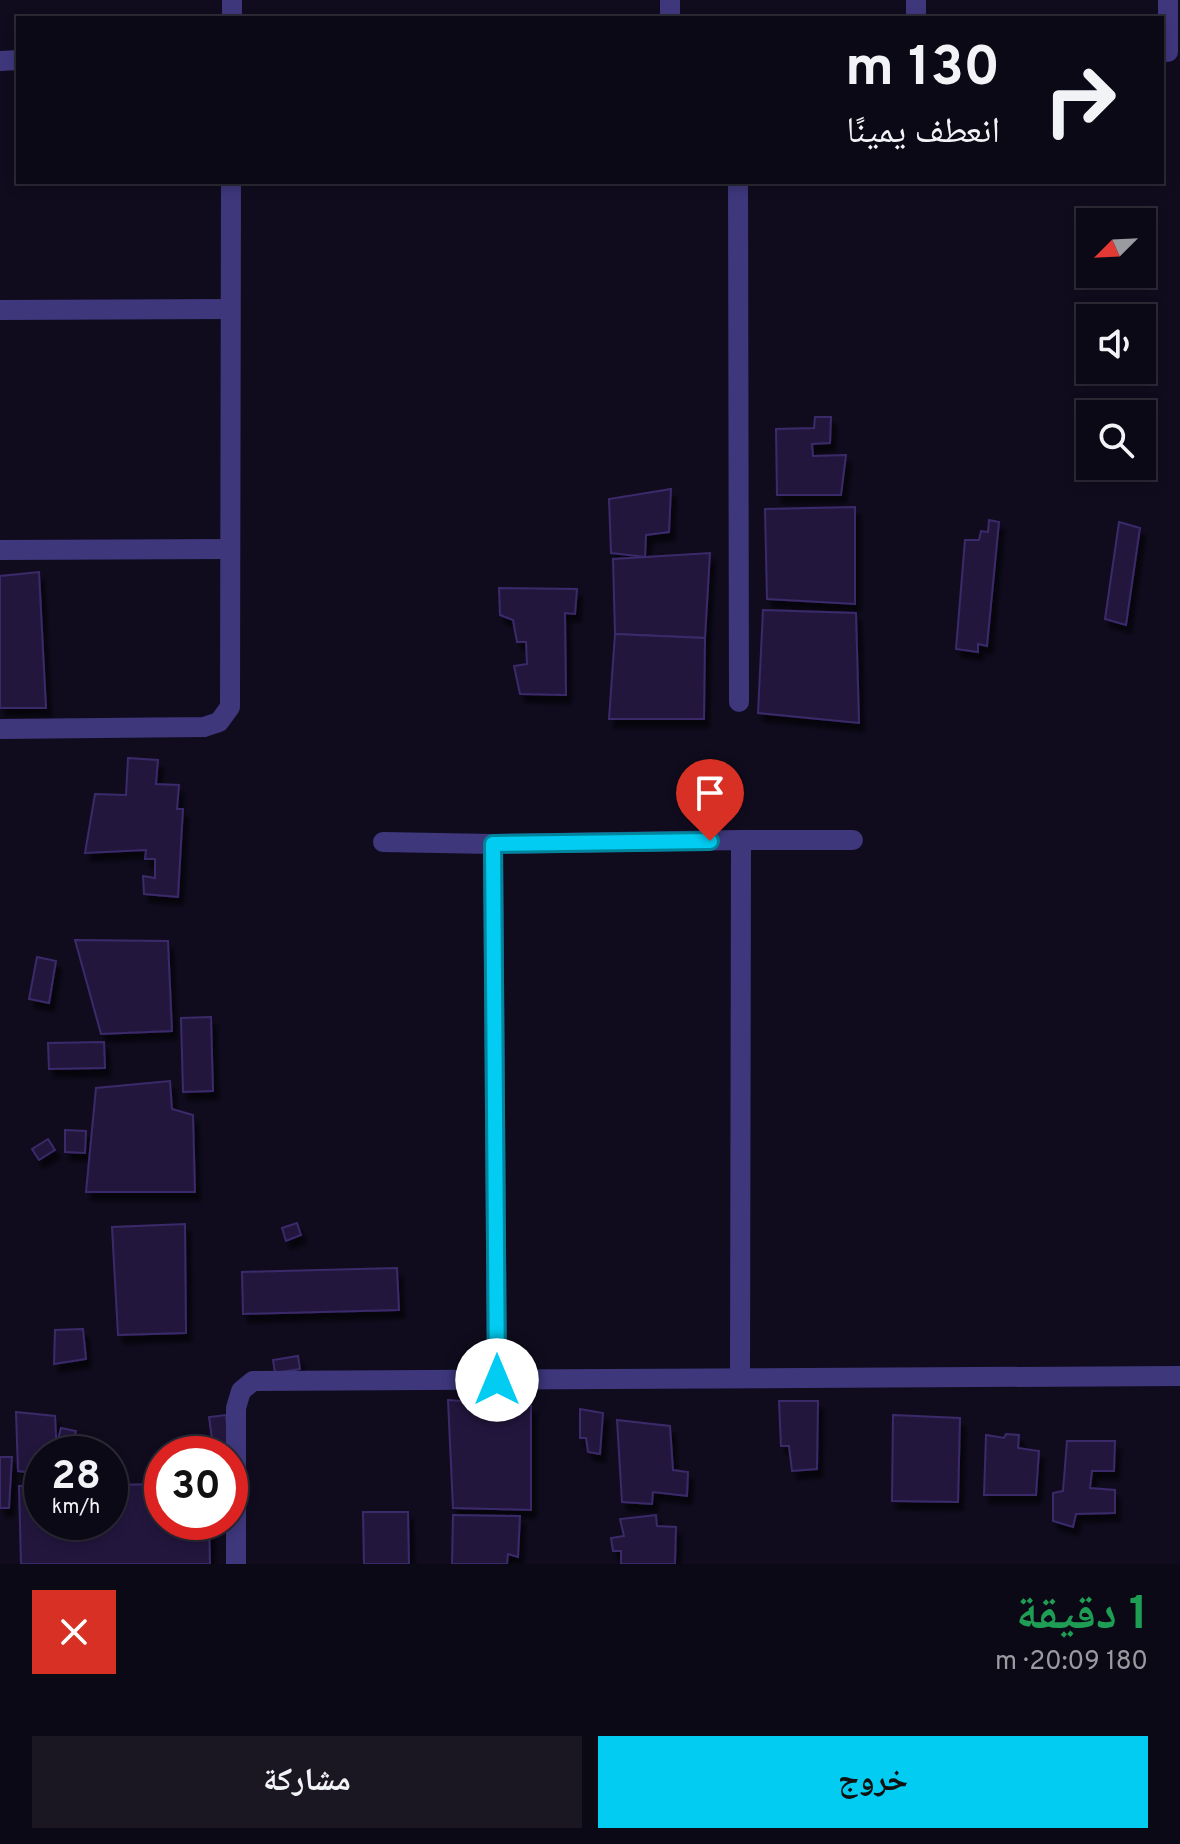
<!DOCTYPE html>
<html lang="ar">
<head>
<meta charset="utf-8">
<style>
  body { margin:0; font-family:Overpass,"Noto Naskh Arabic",sans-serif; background:#1a1723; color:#f1f3f6; direction:rtl; height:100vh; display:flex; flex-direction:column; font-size:30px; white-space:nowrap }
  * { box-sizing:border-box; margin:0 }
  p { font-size:26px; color:#9a9aa1 }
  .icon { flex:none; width:44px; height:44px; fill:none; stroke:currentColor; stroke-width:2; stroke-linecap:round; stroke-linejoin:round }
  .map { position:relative; height:1564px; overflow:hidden; direction:ltr }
  .side { display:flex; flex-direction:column; background:#0c0916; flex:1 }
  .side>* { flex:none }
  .hud { position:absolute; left:16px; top:16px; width:1148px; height:168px; border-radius:0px; box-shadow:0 4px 12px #0003,0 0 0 2px #2c2a35; direction:rtl; background:#0c0916; color:#f1f3f6; overflow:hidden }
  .needle { width:52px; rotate:246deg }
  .controls { position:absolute; left:1076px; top:208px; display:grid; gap:16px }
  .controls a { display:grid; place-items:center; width:80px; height:80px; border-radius:0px; background:#0c0916; box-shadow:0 4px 12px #0003,0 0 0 2px #2c2a35; font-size:40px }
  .speed { position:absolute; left:24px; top:1436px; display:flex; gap:16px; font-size:40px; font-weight:700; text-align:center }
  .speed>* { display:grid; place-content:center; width:104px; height:104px; border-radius:50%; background:#0c0916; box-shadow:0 4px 12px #0003,0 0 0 2px #2c2a35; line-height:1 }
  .speed small { font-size:20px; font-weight:400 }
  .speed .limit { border:12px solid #d22; background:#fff; color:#111 }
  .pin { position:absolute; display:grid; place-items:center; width:68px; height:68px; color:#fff; margin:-82px -34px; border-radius:50% 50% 50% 0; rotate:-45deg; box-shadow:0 0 8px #0007 }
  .pin .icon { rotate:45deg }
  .me { position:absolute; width:88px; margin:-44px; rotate:0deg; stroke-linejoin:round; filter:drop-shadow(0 0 6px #0008) }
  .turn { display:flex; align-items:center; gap:28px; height:168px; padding:0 32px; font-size:36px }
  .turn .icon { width:104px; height:104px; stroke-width:2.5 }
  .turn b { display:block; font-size:56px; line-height:68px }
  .round { display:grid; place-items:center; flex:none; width:84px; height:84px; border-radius:0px; background:#1a1723 }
  .head { display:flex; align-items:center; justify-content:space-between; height:136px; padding:0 32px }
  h1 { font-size:48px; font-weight:700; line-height:60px; color:#1e9e55 }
  .action { display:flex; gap:16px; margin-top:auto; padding:16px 32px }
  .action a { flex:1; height:92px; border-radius:0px; background:#02ccf1; color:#111; font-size:32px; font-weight:700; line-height:92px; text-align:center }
  .action a+a { background:#1a1723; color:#f1f3f6 }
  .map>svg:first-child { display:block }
  .building { fill:#22183e; stroke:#3b2a6a; stroke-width:2; filter:url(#shadow) }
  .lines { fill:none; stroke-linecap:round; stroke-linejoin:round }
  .street { stroke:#3e377c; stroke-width:20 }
  .route-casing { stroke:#01859d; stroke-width:20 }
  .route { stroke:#02ccf1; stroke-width:14 }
</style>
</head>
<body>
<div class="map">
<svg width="1180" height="1564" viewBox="0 0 1180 1564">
  <defs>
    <filter id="shadow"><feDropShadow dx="5" dy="8" stdDeviation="2" flood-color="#0009"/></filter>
  </defs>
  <rect width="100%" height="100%" fill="#100c1e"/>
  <g class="building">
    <polygon points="815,417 831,417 830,443 812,444 813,456 846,455 841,495 777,495 776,429 814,428"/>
    <polygon points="671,489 669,532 646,535 645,557 611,553 609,499"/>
    <polygon points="855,507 855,604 767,599 765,509"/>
    <polygon points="989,520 999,522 987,646 978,644 978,652 956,649 965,540 979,540 981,531 988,532"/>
    <polygon points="1119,522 1140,528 1126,625 1105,619"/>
    <polygon points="710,553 705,638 615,634 613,559"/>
    <polygon points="39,572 46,708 0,708 0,576"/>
    <polygon points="499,588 577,589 575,614 565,613 566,695 520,694 514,666 527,664 526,642 517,642 513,620 500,615"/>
    <polygon points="763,610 856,613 859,723 758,713"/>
    <polygon points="615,634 705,638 704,719 609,719"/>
    <polygon points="128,758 158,760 156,784 179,785 177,809 183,809 178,897 144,894 143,876 155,878 155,859 145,859 146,850 85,853 95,794 126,795"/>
    <polygon points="75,940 168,941 172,1031 101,1034"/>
    <polygon points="37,957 56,961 49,1003 29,999"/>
    <polygon points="211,1017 213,1091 183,1092 181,1018"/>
    <polygon points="104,1042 105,1068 49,1069 48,1043"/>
    <polygon points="170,1081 172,1109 193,1115 195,1192 86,1192 96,1088"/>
    <polygon points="65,1130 86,1131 85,1153 65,1152"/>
    <polygon points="48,1139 55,1150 39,1160 32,1149"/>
    <polygon points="297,1223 301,1235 286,1241 282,1228"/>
    <polygon points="185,1224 186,1333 118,1335 112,1227"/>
    <polygon points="397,1268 399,1310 243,1314 242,1272"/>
    <polygon points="83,1329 86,1359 54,1364 55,1330"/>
    <polygon points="298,1356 300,1369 275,1373 273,1360"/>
    <polygon points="448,1400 531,1406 531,1510 453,1508"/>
    <polygon points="779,1401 818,1401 817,1469 792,1471 789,1446 781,1446"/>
    <polygon points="580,1409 603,1413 600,1454 588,1452 586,1438 580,1438"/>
    <polygon points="16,1412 55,1416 57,1454 42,1454 42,1474 18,1471"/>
    <polygon points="226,1415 230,1454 214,1454 209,1417"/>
    <polygon points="893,1415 960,1418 958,1502 892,1501"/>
    <polygon points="617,1420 670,1426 673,1470 688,1472 687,1496 653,1492 652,1504 622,1502"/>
    <polygon points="61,1428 76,1431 72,1447 57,1443"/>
    <polygon points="1006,1434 1019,1435 1018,1448 1039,1451 1036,1495 984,1495 986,1435 1004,1438"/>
    <polygon points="1067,1441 1115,1441 1114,1471 1092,1471 1090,1488 1115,1490 1115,1513 1076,1514 1073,1527 1053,1521 1053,1493 1063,1491"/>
    <rect x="165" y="1446" width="32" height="8"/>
    <polygon points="0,1457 12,1457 9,1508 0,1508"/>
    <polygon points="162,1484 162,1522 209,1522 210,1564 21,1564 19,1486 42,1486 42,1522 110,1522 110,1485"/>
    <polygon points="363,1512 408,1512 409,1564 364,1564"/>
    <polygon points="453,1515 520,1516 518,1557 508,1554 507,1564 452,1564"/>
    <polygon points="656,1515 657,1526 676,1527 675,1564 621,1564 621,1551 613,1551 611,1538 624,1536 620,1519"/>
  </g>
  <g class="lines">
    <g class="street">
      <polyline points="232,0 232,18"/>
      <polyline points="670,0 670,18"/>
      <polyline points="916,0 916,18"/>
      <polyline points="1168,0 1168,52"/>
      <polyline points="0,61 18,60"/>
      <polyline points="738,182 739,702"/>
      <polyline points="0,310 229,309"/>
      <polyline points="0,550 229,549"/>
      <polyline points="0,729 204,727 219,722 230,707 231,182"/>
      <polyline points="741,840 853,840"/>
      <polyline points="383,842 493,844"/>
      <polyline points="497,1380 493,844 741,840 740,1378"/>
      <polyline points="236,1564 236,1408 241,1391 253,1381 1180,1376"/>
    </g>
  </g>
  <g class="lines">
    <g class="route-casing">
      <polyline id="route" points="497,1380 493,844 710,841"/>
    </g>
    <use href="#route" class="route"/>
  </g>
</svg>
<div class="controls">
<a><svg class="needle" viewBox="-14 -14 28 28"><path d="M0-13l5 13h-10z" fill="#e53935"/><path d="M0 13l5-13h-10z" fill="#9a9aa1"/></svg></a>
<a><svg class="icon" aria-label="sound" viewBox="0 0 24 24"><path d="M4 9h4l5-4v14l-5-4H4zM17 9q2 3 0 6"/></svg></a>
<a><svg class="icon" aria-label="search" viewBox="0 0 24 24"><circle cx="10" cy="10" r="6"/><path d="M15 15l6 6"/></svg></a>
</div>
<div class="speed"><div>28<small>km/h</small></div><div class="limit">30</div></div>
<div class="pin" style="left:710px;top:841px;background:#d93025"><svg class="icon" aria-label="arrive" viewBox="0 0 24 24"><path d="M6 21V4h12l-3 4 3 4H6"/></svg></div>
<svg class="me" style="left:497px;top:1380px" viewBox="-20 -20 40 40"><circle r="19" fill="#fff"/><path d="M0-13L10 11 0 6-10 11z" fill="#02ccf1"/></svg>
<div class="hud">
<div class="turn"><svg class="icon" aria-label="right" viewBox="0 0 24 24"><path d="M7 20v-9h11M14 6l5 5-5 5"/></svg><div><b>130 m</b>انعطف يمينًا</div></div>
</div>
</div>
<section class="side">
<div class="head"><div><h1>1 دقيقة</h1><p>180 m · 20:09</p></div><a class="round" style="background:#d93025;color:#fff"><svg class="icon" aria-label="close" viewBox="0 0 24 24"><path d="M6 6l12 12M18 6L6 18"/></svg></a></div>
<div class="action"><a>خروج</a><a>مشاركة</a></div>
</section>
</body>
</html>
